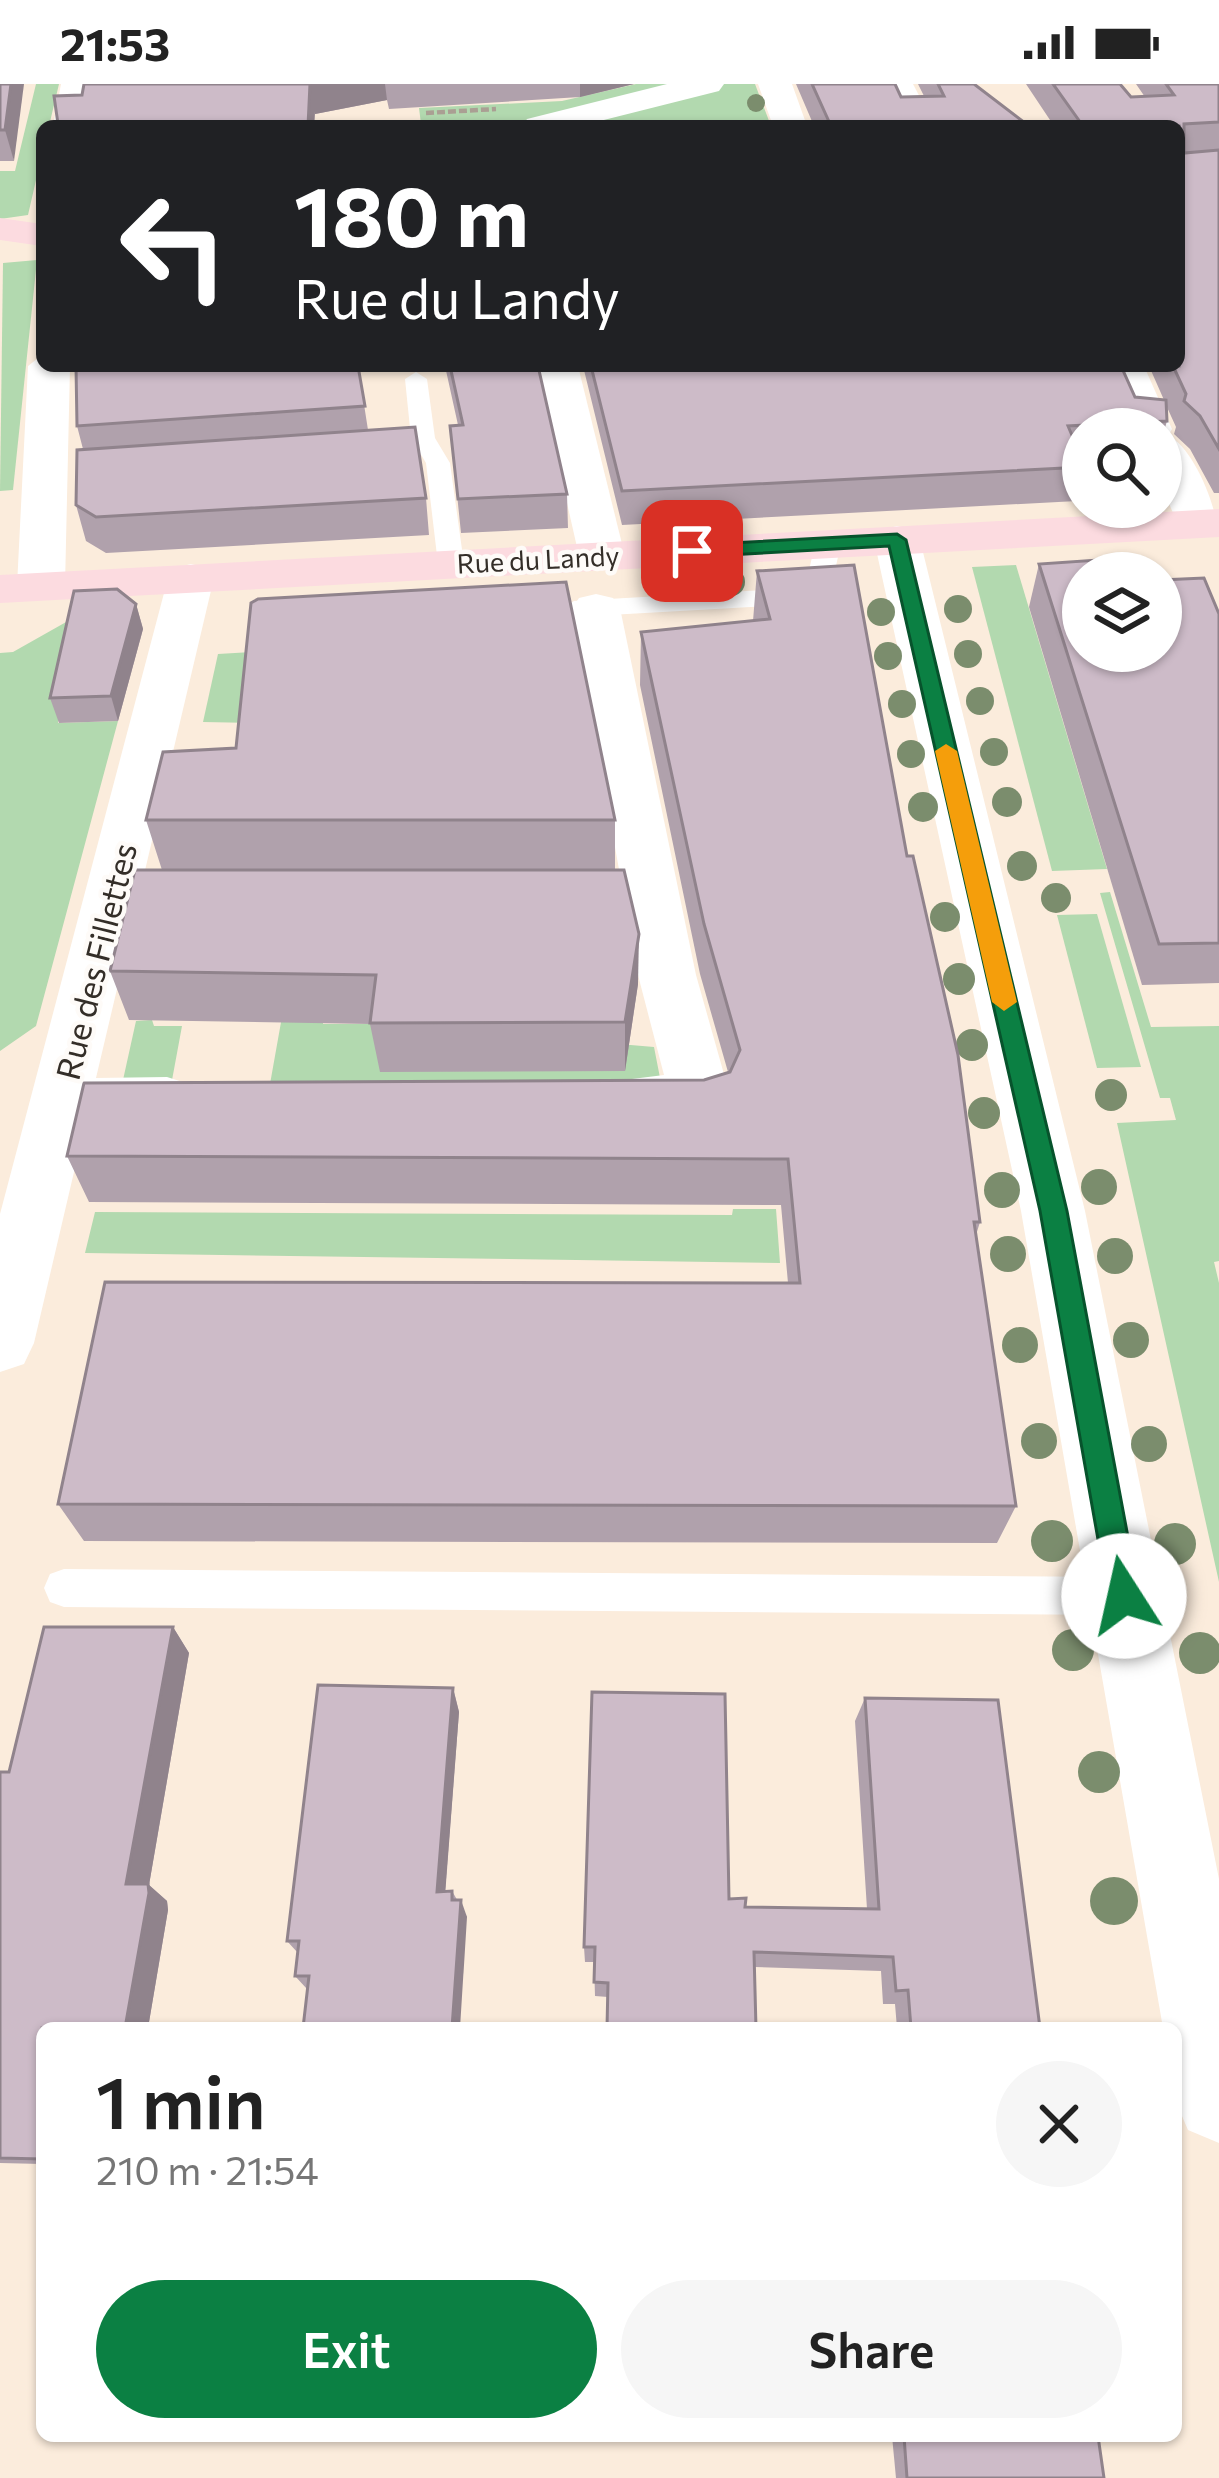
<!DOCTYPE html>
<html lang="en">
<head>
<meta charset="utf-8">
<style>
  body { margin:0; font-family:Commissioner,sans-serif; background:#f6f6f6; color:#222; height:100vh; display:flex; flex-direction:column; font-size:45px; white-space:nowrap }
  * { box-sizing:border-box; margin:0 }
  p { font-size:39px; color:#767676 }
  .icon { flex:none; width:66px; height:66px; fill:none; stroke:currentColor; stroke-width:2; stroke-linecap:round; stroke-linejoin:round }
  .map { position:relative; flex:1; overflow:hidden }
  .drawer { position:absolute; left:36px; top:1938px; width:1146px; height:420px; display:flex; flex-direction:column; background:#fff; border-radius:18px; box-shadow:0 3px 9px #0004 }
  .drawer>* { flex:none }
  .hud { position:absolute; left:36px; top:36px; width:1149px; height:252px; border-radius:18px; box-shadow:0 3px 9px #0004; background:#202124; color:#fff; overflow:hidden }
  .tools { position:absolute; left:1062px; top:324px; display:grid; gap:24px }
  .tools a { display:grid; place-items:center; width:120px; height:120px; border-radius:50%; background:#fff; box-shadow:0 3px 9px #0004; font-size:60px }
  .pin { position:absolute; display:grid; place-items:center; width:102px; height:102px; color:#fff; margin:-51px; border-radius:24px; box-shadow:0 6px 18px #0006 }
  .me { position:absolute; width:132px; margin:-66px; rotate:350deg; stroke-linejoin:round; filter:drop-shadow(0 0 9px #0008) }
  .turn { display:flex; align-items:center; gap:42px; height:252px; padding:0 60px; font-size:54px }
  .turn .icon { width:156px; height:156px; stroke-width:2.5 }
  .turn b { display:block; font-size:84px; line-height:102px }
  .round { display:grid; place-items:center; flex:none; width:126px; height:126px; border-radius:63px; background:#f6f6f6 }
  .overview { display:flex; align-items:center; justify-content:space-between; height:204px; padding:0 60px }
  h1 { font-size:72px; font-weight:600; line-height:90px }
  .cta { display:flex; gap:24px; margin-top:auto; padding:24px 60px }
  .cta a { flex:1; height:138px; border-radius:72px; background:#0b8043; color:#fff; font-size:48px; font-weight:600; line-height:138px; text-align:center }
  .cta a+a { background:#f6f6f6; color:#222 }
  .status { display:flex; justify-content:space-between; align-items:center; height:84px; padding:0 60px; background:#fff; direction:ltr }
  .status svg { height:33px; fill:currentColor }
  .map>svg:first-child { display:block }
  .green { fill:#b2d9af }
  .lines { fill:none; stroke-linecap:round; stroke-linejoin:round }
  .path { stroke:#aa9f93; stroke-width:4.5; stroke-dasharray:8 3; stroke-linecap:butt }
  .lane { fill:#fff; fill-rule:evenodd }
  .street { fill:#fff; fill-rule:evenodd }
  .secondary { fill:#fcdbe0; fill-rule:evenodd }
  .tree { fill:#7b8d6d }
  .wall { fill:#b0a1ac }
  .shaded-wall { fill:#90838c }
  .building { fill:#cdbbc8; stroke:#90838c; stroke-width:3 }
  .route { fill:#0b8043; stroke:#07532c; stroke-width:3 }
  .slow { fill:#f59e0b }
  .labels { text-anchor:middle; dominant-baseline:central; stroke-width:9; stroke-linejoin:round; paint-order:stroke }
  .far-street-label { font-size:27px; fill:#342e28; stroke:#fefbf8 }
  .street-label { font-size:33px; fill:#342e28; stroke:#fefbf8 }
</style>
</head>
<body>
<div class="status"><b>21:53</b><svg viewBox="0 0 49 12"><path d="M0 12V9h3v3zM5 12V6h3v6zM10 12V3h3v9zM15 12V0h3v12zM26 1h20v11H26zM47 4h2v5h-2z"/></svg></div>
<div class="map">
<svg width="1219" height="2394" viewBox="0 0 1219 2394">
  <rect width="100%" height="100%" fill="#fbecdc"/>
  <g class="green">
    <polygon points="36,0 59,0 49,42 42,42 42,70 28,131 0,135 0,87 15,87"/>
    <polygon points="636,0 755,0 771,42 421,40 419,24 562,17"/>
    <polygon points="37,176 13,406 0,407 3,179"/>
    <polygon points="1016,481 1107,785 1052,787 972,483"/>
    <polygon points="75,533 58,639 118,637 36,942 0,967 0,569 13,568"/>
    <polygon points="269,567 255,639 203,638 218,570"/>
    <polygon points="1110,808 1151,943 1219,942 1219,1177 1214,1178 1219,1199 1219,1498 1117,1039 1176,1036 1170,1014 1160,1014 1100,809"/>
    <polygon points="1097,830 1141,983 1097,984 1057,831"/>
    <polygon points="324,925 323,940 384,940 654,963 662,1004 270,1000 283,927"/>
    <polygon points="152,936 154,942 182,942 170,1007 121,1005 136,937"/>
    <polygon points="733,1125 776,1125 780,1179 85,1169 95,1128 732,1131"/>
  </g>
  <g class="lines">
    <polyline class="path" points="426,29 496,25"/>
    <g class="lane">
      <polygon points="416,288 427,295 435,354 450,379 464,480 451,488 438,480 426,379 411,354 405,295"/>
      <polygon points="828,452 841,460 832,499 787,521 574,533 561,525 574,517 783,505 807,495 815,460"/>
      <polygon points="64,1485 1124,1493 1138,1498 1144,1512 1138,1526 1124,1531 64,1523 50,1518 44,1504 50,1490"/>
    </g>
    <g class="street">
      <polygon points="61,0 95,0 87,42 53,42"/>
      <polygon points="667,0 724,0 719,7 580,42 522,42 527,35"/>
      <polygon points="758,0 792,0 807,42 773,42"/>
      <polygon points="879,0 913,0 935,42 901,42"/>
      <polygon points="42,271 42,282 70,282 65,502 58,512 24,512 17,502 28,282"/>
      <polygon points="536,282 578,282 625,472 618,482 586,482 579,472"/>
      <path d="M1102,282H1144L1172,345L1168,352C1192,361 1219,425 1217,450H1185C1161,415 1161,386 1161,345H1130Z"/>
      <polygon points="897,442 913,446 920,456 1085,1127 1219,1795 1219,2059 1188,2046 1176,2018 1176,1944 1163,1944 1021,1127 874,456 881,446"/>
      <polygon points="191,480 208,484 214,494 96,994 167,993 189,1000 198,1017 189,1034 167,1041 85,1041 34,1259 24,1280 0,1288 0,1130 168,494 174,484"/>
      <path d="M596,510L613,514L620,524L696,891L731,1015L722,1032C687,1043 643,1043 608,1032L599,1015L608,998L664,991L638,891L572,524L579,514Z"/>
    </g>
    <g class="secondary">
      <polygon points="0,134 42,140 42,162 0,156"/>
      <polygon points="1219,425 1219,453 0,519 0,491"/>
    </g>
  </g>
  <g class="tree">
    <circle cx="756" cy="19" r="9"/>
    <circle cx="731" cy="498" r="14"/>
    <circle cx="674" cy="499" r="14"/>
    <circle cx="958" cy="525" r="14"/>
    <circle cx="881" cy="528" r="14"/>
    <circle cx="968" cy="570" r="14"/>
    <circle cx="888" cy="572" r="14"/>
    <circle cx="980" cy="617" r="14"/>
    <circle cx="902" cy="620" r="14"/>
    <circle cx="994" cy="668" r="14"/>
    <circle cx="911" cy="670" r="14"/>
    <circle cx="1007" cy="718" r="15"/>
    <circle cx="923" cy="723" r="15"/>
    <circle cx="1022" cy="782" r="15"/>
    <circle cx="1056" cy="814" r="15"/>
    <circle cx="945" cy="833" r="15"/>
    <circle cx="959" cy="895" r="16"/>
    <circle cx="972" cy="961" r="16"/>
    <circle cx="1111" cy="1011" r="16"/>
    <circle cx="984" cy="1029" r="16"/>
    <circle cx="1099" cy="1103" r="18"/>
    <circle cx="1002" cy="1106" r="18"/>
    <circle cx="1008" cy="1170" r="18"/>
    <circle cx="1115" cy="1172" r="18"/>
    <circle cx="1131" cy="1256" r="18"/>
    <circle cx="1020" cy="1261" r="18"/>
    <circle cx="1039" cy="1357" r="18"/>
    <circle cx="1149" cy="1360" r="18"/>
    <circle cx="1052" cy="1457" r="21"/>
    <circle cx="1175" cy="1460" r="21"/>
    <circle cx="1073" cy="1566" r="21"/>
    <circle cx="1200" cy="1569" r="21"/>
    <circle cx="1099" cy="1688" r="21"/>
    <circle cx="1114" cy="1817" r="24"/>
  </g>
  <g class="wall">
    <polygon points="0,0 14,77 0,77"/>
    <polygon points="306,0 634,0 580,13 389,25 387,16 315,30 315,27 314,42 58,42 54,12"/>
    <polygon points="796,0 895,0 901,13 924,12 918,0 974,0 1029,42 814,42"/>
    <polygon points="1026,0 1120,0 1131,13 1145,13 1136,0 1219,0 1219,409 1214,409 1190,365 1174,350 1176,343 1166,321 1167,337 1161,357 1161,345 1083,345 1083,394 1077,417 622,441 583,282 1121,282 1135,313 1164,316 1149,282 1179,282 1179,42 1054,42"/>
    <polygon points="358,282 368,346 426,414 429,451 106,469 86,457 76,421 83,365 77,342"/>
    <polygon points="445,282 538,282 567,410 568,444 461,449 450,342 458,341"/>
    <polygon points="1039,480 1083,489 1219,530 1219,899 1142,901 1029,523"/>
    <polygon points="757,487 907,772 980,1138 976,1151 1016,1422 997,1459 84,1457 58,1420 788,1199 781,1121 89,1118 67,1072 704,996 728,988 700,890 640,601 641,548 753,537"/>
    <polygon points="136,520 143,545 118,637 59,639 50,614"/>
    <polygon points="146,736 615,736 615,786 638,900 625,987 380,988 370,940 129,936 110,887 162,786"/>
    <polygon points="173,1543 189,1569 149,1801 167,1817 168,1826 148,1944 42,1944 42,2080 0,2079 0,1688 9,1688"/>
    <polygon points="453,1604 459,1628 445,1808 452,1807 467,1833 307,1905 295,1892 298,1869 287,1857"/>
    <polygon points="865,1614 1040,1944 897,1944 895,1920 883,1920 881,1887 755,1883 608,1913 595,1912 594,1878 585,1878 584,1863 729,1815 745,1823 867,1825 855,1637"/>
    <polygon points="892,2352 1098,2352 1104,2394 896,2394"/>
  </g>
  <g class="shaded-wall">
    <polygon points="11,0 24,0 14,77 5,46"/>
    <polygon points="310,0 385,0 387,16 315,30 315,27 314,42 308,42"/>
    <polygon points="580,0 634,0 580,13"/>
    <polygon points="136,520 143,545 118,637 111,612"/>
    <polygon points="639,850 638,900 625,987 625,938"/>
    <polygon points="173,1543 189,1569 149,1801 167,1817 168,1826 148,1944 125,1944 126,1800"/>
    <polygon points="453,1604 459,1628 444,1825 437,1808"/>
    <polygon points="461,1816 467,1833 460,1944 452,1944"/>
  </g>
  <g class="building">
    <polygon points="0,0 11,0 5,46 0,46"/>
    <polygon points="84,0 310,0 308,42 81,42 82,39 58,40 54,12 82,11"/>
    <polygon points="812,0 895,0 901,13 944,12 938,0 974,0 1029,42 831,42"/>
    <polygon points="1053,0 1120,0 1131,13 1174,11 1166,0 1219,0 1219,38 1184,40 1184,69 1219,66 1219,365 1200,332 1184,317 1186,310 1173,282 1179,282 1179,42 1083,42"/>
    <polygon points="76,282 358,282 365,322 77,342"/>
    <polygon points="450,282 538,282 567,410 458,415 450,342 463,341"/>
    <polygon points="591,282 1121,282 1135,313 1166,316 1167,337 1068,342 1083,377 1083,383 622,407"/>
    <polygon points="415,343 426,414 96,433 76,421 77,366"/>
    <polygon points="1098,476 1105,489 1083,489 1083,567 1161,567 1161,496 1204,494 1219,530 1219,859 1159,860 1039,480"/>
    <polygon points="854,481 907,772 913,772 958,971 980,1138 974,1138 1016,1422 58,1420 105,1198 800,1199 788,1075 67,1072 84,999 704,996 730,988 740,966 704,840 641,548 770,535 757,487"/>
    <polygon points="566,498 615,736 146,736 163,668 236,664 251,519 258,515"/>
    <polygon points="117,505 136,520 111,612 50,614 74,507"/>
    <polygon points="135,786 624,786 639,850 625,938 370,939 376,891 110,887"/>
    <polygon points="44,1543 173,1543 126,1800 148,1800 149,1809 125,1944 42,1944 42,2075 0,2074 0,1688 9,1688"/>
    <polygon points="318,1601 453,1604 437,1808 452,1807 452,1816 461,1816 452,1944 303,1944 309,1892 295,1892 299,1857 287,1857"/>
    <polygon points="592,1608 725,1610 729,1815 746,1814 745,1823 879,1825 865,1614 998,1616 1040,1944 911,1944 908,1906 896,1907 893,1873 754,1868 756,1944 607,1944 608,1899 594,1898 595,1863 584,1863"/>
    <polygon points="904,2352 1098,2352 1104,2394 907,2394"/>
  </g>
  <polygon class="route" points="897,450 906,456 1067,1127 1139,1512 1135,1523 1124,1527 1113,1523 1108,1512 1040,1127 889,462 692,473 683,467 692,461"/>
  <polygon class="slow" points="946,660 957,667 1017,918 1004,927 992,918 935,667"/>
  <g class="labels">
    <g class="far-street-label">
      <text transform="translate(538 475) rotate(-3)">Rue du Landy</text>
    </g>
    <g class="street-label">
      <text transform="translate(95 877) rotate(-76)">Rue des Fillettes</text>
    </g>
  </g>
</svg>
<div class="tools">
<a><svg class="icon" aria-label="search" viewBox="0 0 24 24"><circle cx="10" cy="10" r="6"/><path d="M15 15l6 6"/></svg></a>
<a><svg class="icon" aria-label="layers" viewBox="0 0 24 24"><path d="M12 4l9 5-9 5-9-5zM3 14l9 5 9-5"/></svg></a>
</div>
<div class="pin" style="left:692px;top:467px;background:#d93025"><svg class="icon" aria-label="arrive" viewBox="0 0 24 24"><path d="M6 21V4h12l-3 4 3 4H6"/></svg></div>
<svg class="me" style="left:1124px;top:1512px" viewBox="-20 -20 40 40"><circle r="19" fill="#fff"/><path d="M0-13L10 11 0 6-10 11z" fill="#0b8043"/></svg>
<div class="hud">
<div class="turn"><svg class="icon" aria-label="left" viewBox="0 0 24 24"><path d="M17 20v-9H6M10 6l-5 5 5 5"/></svg><div><b>180 m</b>Rue du Landy</div></div>
</div>
<section class="drawer">
<div class="overview"><div><h1>1 min</h1><p>210 m · 21:54</p></div><a class="round"><svg class="icon" aria-label="close" viewBox="0 0 24 24"><path d="M6 6l12 12M18 6L6 18"/></svg></a></div>
<div class="cta"><a>Exit</a><a>Share</a></div>
</section>
</div>
</body>
</html>
